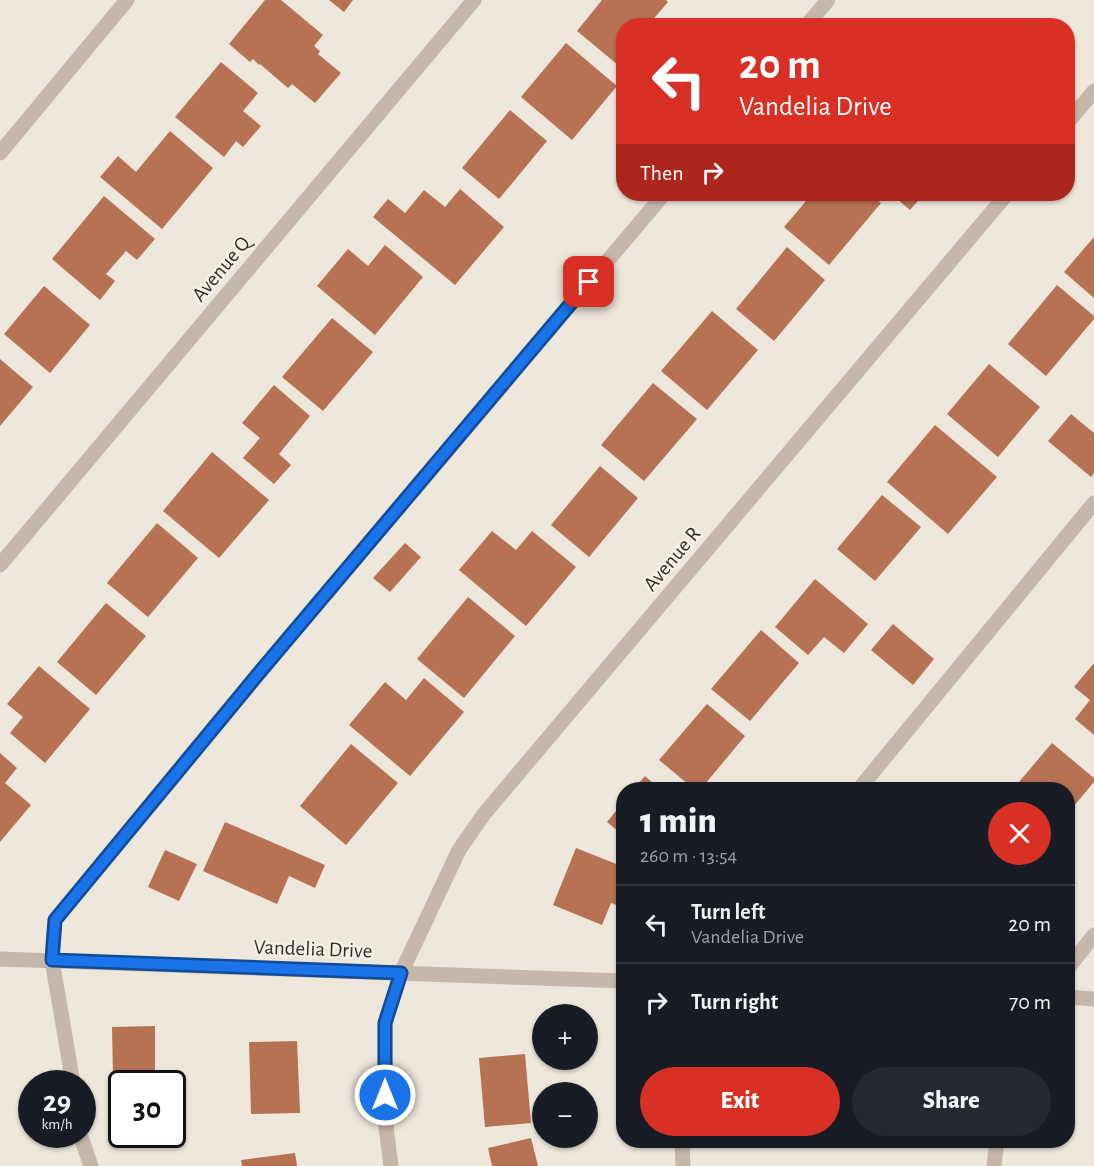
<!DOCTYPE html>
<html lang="en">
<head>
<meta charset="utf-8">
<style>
  body { margin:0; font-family:"Alegreya Sans",sans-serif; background:#242831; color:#f1f3f6; height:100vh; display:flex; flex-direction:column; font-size:22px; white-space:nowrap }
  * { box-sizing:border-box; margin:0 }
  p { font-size:20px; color:#9ea1a6 }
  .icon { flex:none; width:33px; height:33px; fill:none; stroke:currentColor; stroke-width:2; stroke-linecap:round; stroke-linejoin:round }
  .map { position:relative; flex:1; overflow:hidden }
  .panel { position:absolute; left:616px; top:782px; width:459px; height:366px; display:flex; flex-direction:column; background:#171b24; border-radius:24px; box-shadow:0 2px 4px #0004 }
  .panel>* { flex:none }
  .guide { position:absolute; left:616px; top:18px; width:459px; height:183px; border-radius:24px; box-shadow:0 2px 4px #0004; background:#d93025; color:#fff; overflow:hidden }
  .fabs { position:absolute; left:532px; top:1004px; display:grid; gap:12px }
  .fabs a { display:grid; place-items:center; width:66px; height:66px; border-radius:50%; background:#171b24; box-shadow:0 2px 4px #0004; font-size:30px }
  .speed { position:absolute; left:18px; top:1070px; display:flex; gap:12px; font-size:30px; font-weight:700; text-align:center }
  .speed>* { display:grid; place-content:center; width:78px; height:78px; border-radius:50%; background:#171b24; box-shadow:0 2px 4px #0004; line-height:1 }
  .speed small { font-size:15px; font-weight:400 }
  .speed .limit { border:3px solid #111; border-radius:9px; background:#fff; color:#111 }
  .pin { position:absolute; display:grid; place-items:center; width:51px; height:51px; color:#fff; margin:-26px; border-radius:12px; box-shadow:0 3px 9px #0006 }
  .me { position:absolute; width:66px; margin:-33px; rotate:0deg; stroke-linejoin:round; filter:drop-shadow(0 0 4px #0008) }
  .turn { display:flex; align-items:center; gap:21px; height:126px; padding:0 24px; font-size:27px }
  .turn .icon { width:78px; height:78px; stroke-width:2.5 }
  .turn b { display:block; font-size:42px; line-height:51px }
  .then { display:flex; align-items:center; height:57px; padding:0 24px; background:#0003; gap:12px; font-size:22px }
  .round { display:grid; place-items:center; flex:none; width:63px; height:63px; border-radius:32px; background:#242831 }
  .summary { display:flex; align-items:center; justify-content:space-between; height:102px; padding:0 24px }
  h1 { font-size:36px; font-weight:800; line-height:45px }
  .button { display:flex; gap:12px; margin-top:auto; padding:12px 24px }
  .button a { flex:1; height:69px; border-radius:36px; background:#d93025; color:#fff; font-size:24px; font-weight:800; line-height:69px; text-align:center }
  .button a+a { background:#242831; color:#f1f3f6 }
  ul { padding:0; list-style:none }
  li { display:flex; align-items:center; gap:18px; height:78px; padding:0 24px; border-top:2px solid #363941 }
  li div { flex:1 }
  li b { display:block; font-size:22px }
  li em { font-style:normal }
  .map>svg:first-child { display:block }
  .building { fill:#b67253 }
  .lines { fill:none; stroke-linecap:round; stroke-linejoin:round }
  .minor { stroke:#c5b8aa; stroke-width:15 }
  .route-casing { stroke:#114b97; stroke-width:15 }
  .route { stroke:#1a73e8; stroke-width:10 }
  .labels { text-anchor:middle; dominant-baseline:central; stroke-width:4.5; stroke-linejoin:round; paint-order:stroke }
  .street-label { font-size:21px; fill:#332d28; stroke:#f7f1e8 }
</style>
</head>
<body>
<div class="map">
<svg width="1094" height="1166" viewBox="0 0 1094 1166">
  <rect width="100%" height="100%" fill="#eee7dc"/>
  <g class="building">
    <polygon points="265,0 281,0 323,35 314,46 320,51 318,54 341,73 315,103 292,84 288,88 260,64 259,65 253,59 250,62 229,44"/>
    <polygon points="329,0 353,0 344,12"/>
    <polygon points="602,0 666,0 668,2 650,23 652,26 624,26 624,70 577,31"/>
    <polygon points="566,43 617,86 572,140 521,97"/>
    <polygon points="221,62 258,93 243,111 261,126 243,147 236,141 224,157 175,117"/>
    <polygon points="510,110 547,141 499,199 462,168"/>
    <polygon points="170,131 213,168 162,229 100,177 118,156 136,172"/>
    <polygon points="460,189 504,227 455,285 373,217 388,199 405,213 424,190 445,207"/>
    <polygon points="812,194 870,194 881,203 829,265 784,227"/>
    <polygon points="891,194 924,194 910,210"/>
    <polygon points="104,196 155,239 137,260 126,251 106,274 115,281 100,300 52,259"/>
    <polygon points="1094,237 1094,298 1064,272"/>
    <polygon points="385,245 423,277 375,335 317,286 348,249 368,266"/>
    <polygon points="787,247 825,280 774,341 736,309"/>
    <polygon points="1057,285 1094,316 1094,319 1046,376 1008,344"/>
    <polygon points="44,286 90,325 50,373 4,334"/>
    <polygon points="712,311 758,350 707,410 661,371"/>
    <polygon points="332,318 373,352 323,411 282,377"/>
    <polygon points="0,359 33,387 0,426"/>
    <polygon points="989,364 1040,407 998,457 947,414"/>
    <polygon points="653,383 697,419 644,481 601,445"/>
    <polygon points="274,385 310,416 279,454 291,465 274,484 243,458 260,438 242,423"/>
    <polygon points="1071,414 1094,433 1094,473 1091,477 1048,441"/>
    <polygon points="935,425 997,477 948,534 887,482"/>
    <polygon points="212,452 269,500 219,558 163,511"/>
    <polygon points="600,466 638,498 589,557 551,525"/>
    <polygon points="882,495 921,527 875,581 837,549"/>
    <polygon points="157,523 198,558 148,617 107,583"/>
    <polygon points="492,531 516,550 532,531 576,567 526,626 459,570"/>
    <polygon points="405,543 421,557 390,592 373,578"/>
    <polygon points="815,579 868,624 844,653 824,637 808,655 775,627"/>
    <polygon points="468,597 515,636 464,698 417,659"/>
    <polygon points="106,603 146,636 96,695 57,662"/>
    <polygon points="893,624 934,659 913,685 871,650"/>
    <polygon points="761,630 799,663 750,721 711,689"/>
    <polygon points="1094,663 1094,735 1075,719 1090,700 1074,687"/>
    <polygon points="39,666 90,709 45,763 10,733 23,717 7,704"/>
    <polygon points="424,678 464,712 410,776 349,725 385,682 406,700"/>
    <polygon points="707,704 745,736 701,789 694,789 659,760"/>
    <polygon points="1052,743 1094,778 1094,782 1068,813 1068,789 1013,789"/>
    <polygon points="351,744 398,783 346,845 300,806"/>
    <polygon points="0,753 17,768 5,783 31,805 0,842"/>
    <polygon points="645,776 660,789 634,789"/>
    <polygon points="624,801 624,836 607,822"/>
    <polygon points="225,822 325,865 315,888 289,876 277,904 203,871"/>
    <polygon points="576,848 624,867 624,908 611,903 602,925 553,905"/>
    <polygon points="165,850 197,864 179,901 148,887"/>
    <polygon points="155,1026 155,1075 113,1075 112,1027"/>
    <polygon points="297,1041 300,1113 251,1114 249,1042"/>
    <polygon points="525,1054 531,1123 485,1127 479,1058"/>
    <polygon points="531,1138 538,1166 492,1166 488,1148"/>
    <polygon points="295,1153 297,1166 242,1166 241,1160"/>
  </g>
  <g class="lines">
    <g class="minor">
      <polyline points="806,26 828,0"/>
      <polyline points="1068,122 1094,91"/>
      <polyline points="0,153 127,0"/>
      <polyline points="0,565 474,0"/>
      <polyline points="859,789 1094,503"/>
      <polyline points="0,959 624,981"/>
      <polyline points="1068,968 1094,935"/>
      <polyline points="1068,997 1094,999"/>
      <polyline points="73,1083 52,960 55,920 259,673 664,194"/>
      <polyline points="80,1134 91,1166"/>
      <polyline points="682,1140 683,1166"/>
      <polyline points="391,1166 385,1119 385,1023 401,973 459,850 484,814 1007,194"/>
      <polyline points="994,1166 997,1140"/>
    </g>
  </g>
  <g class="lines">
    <g class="route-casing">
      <polyline id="route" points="385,1095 385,1023 401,973 52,960 55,920 259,673 589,282"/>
    </g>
    <use href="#route" class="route"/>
  </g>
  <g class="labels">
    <g class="street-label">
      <text transform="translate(221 269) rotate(-50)">Avenue Q</text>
      <text transform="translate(672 559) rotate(-50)">Avenue R</text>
      <text transform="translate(313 949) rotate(2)">Vandelia Drive</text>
    </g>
  </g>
</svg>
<div class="fabs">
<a>+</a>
<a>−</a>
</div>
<div class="speed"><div>29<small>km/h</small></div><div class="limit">30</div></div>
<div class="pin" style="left:589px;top:282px;background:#d93025"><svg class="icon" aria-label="arrive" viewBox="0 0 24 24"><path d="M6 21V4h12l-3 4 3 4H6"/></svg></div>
<svg class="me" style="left:385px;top:1095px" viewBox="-20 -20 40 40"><circle r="17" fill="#1a73e8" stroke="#fff" stroke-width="3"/><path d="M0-11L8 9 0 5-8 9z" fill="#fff"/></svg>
<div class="guide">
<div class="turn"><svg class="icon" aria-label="left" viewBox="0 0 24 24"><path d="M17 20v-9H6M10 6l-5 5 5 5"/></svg><div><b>20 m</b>Vandelia Drive</div></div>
<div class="then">Then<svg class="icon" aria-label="right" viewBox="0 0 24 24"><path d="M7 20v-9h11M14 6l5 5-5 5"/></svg></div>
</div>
<section class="panel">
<div class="summary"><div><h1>1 min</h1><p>260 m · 13:54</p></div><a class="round" style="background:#d93025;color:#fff"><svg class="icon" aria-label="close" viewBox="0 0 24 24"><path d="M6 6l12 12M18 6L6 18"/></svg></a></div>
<ul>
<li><svg class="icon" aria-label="left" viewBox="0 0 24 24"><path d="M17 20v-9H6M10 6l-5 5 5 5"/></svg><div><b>Turn left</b><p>Vandelia Drive</p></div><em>20 m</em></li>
<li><svg class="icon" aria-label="right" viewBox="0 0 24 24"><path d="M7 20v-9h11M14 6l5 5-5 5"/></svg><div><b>Turn right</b></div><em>70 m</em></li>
</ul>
<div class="button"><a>Exit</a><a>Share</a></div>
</section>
</div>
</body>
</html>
